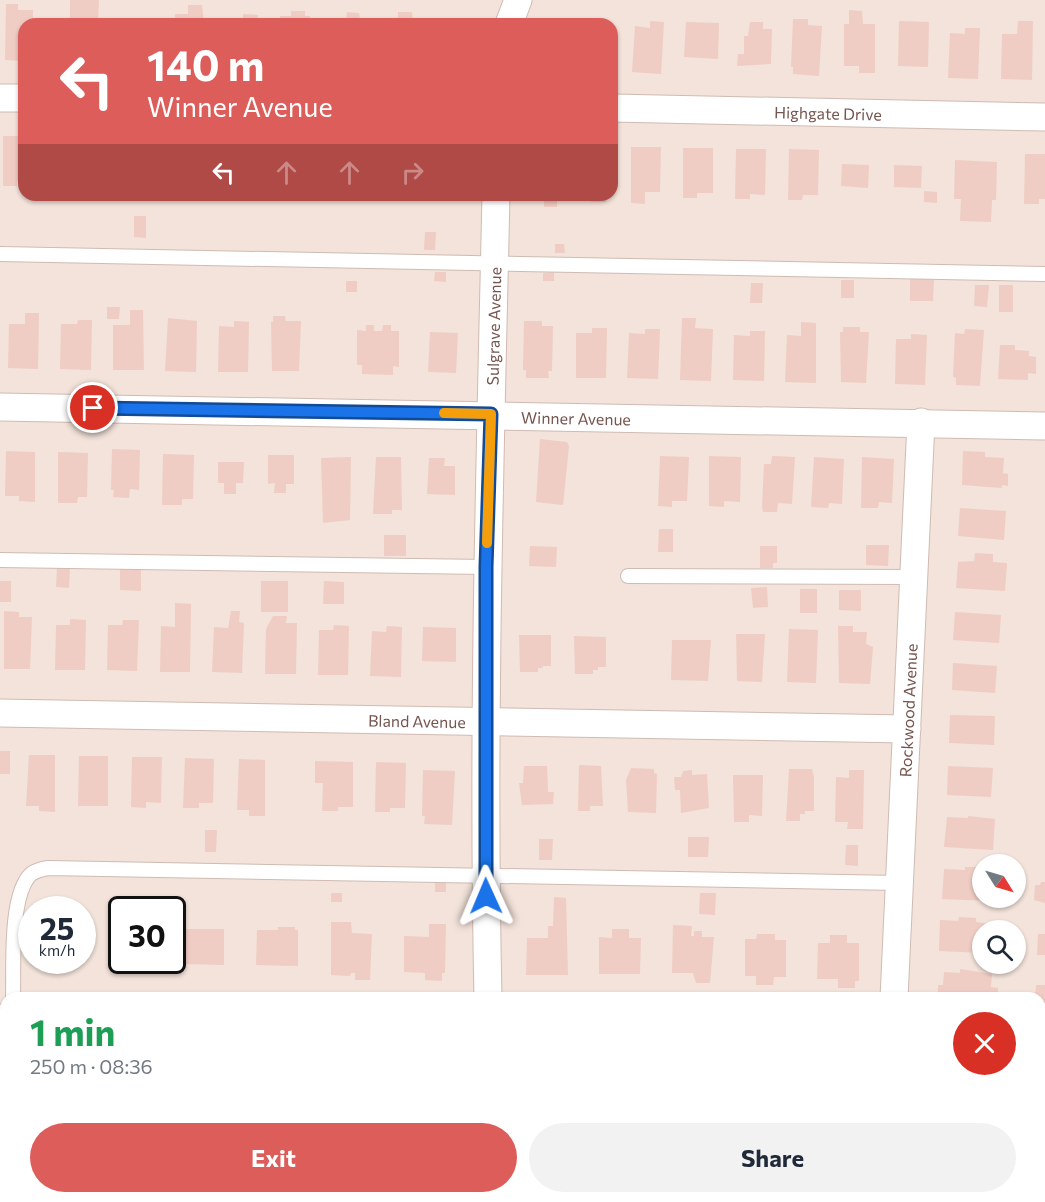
<!DOCTYPE html>
<html lang="en">
<head>
<meta charset="utf-8">
<style>
  body { margin:0; font-family:Commissioner,sans-serif; background:#f2f2f3; color:#1f2937; height:100vh; display:flex; flex-direction:column; font-size:22px; white-space:nowrap }
  * { box-sizing:border-box; margin:0 }
  p { font-size:20px; color:#747a83 }
  .icon { flex:none; width:33px; height:33px; fill:none; stroke:currentColor; stroke-width:2; stroke-linecap:round; stroke-linejoin:round }
  .map { position:relative; flex:1; overflow:hidden }
  .details { position:absolute; left:0px; top:992px; width:1046px; height:212px; display:flex; flex-direction:column; background:#fff; border-radius:18px 18px 0 0; box-shadow:0 2px 4px #0004 }
  .details>* { flex:none }
  .top-card { position:absolute; left:18px; top:18px; width:600px; height:183px; border-radius:18px; box-shadow:0 2px 4px #0004; background:#dc5d59; color:#fff; overflow:hidden }
  .needle { width:39px; rotate:127deg }
  .tools { position:absolute; left:972px; top:854px; display:grid; gap:12px }
  .tools a { display:grid; place-items:center; width:54px; height:54px; border-radius:50%; background:#fff; box-shadow:0 2px 4px #0004; font-size:30px }
  .speed { position:absolute; left:18px; top:896px; display:flex; gap:12px; font-size:30px; font-weight:700; text-align:center }
  .speed>* { display:grid; place-content:center; width:78px; height:78px; border-radius:50%; background:#fff; box-shadow:0 2px 4px #0004; line-height:1 }
  .speed small { font-size:15px; font-weight:400 }
  .speed .limit { border:3px solid #111; border-radius:9px; background:#fff; color:#111 }
  .pin { position:absolute; display:grid; place-items:center; width:51px; height:51px; color:#fff; margin:-26px; border:3px solid #fff; border-radius:50%; box-shadow:0 2px 6px #0007 }
  .me { position:absolute; width:66px; margin:-33px; rotate:359deg; stroke-linejoin:round; filter:drop-shadow(0 0 4px #0008) }
  .turn { display:flex; align-items:center; gap:21px; height:126px; padding:0 30px; font-size:27px }
  .turn .icon { width:78px; height:78px; stroke-width:2.5 }
  .turn b { display:block; font-size:42px; line-height:51px }
  .lanes { display:flex; align-items:center; height:57px; padding:0 30px; background:#0003; justify-content:center; gap:30px; direction:ltr }
  .lanes .off { opacity:.35 }
  .round { display:grid; place-items:center; flex:none; width:63px; height:63px; border-radius:32px; background:#f2f2f3 }
  .overview { display:flex; align-items:center; justify-content:space-between; height:102px; padding:0 30px }
  h1 { font-size:36px; font-weight:700; line-height:45px; color:#1e9e55 }
  .cta { display:flex; gap:12px; margin-top:auto; padding:12px 30px }
  .cta a { flex:1; height:69px; border-radius:36px; background:#dc5d59; color:#fff; font-size:24px; font-weight:700; line-height:69px; text-align:center }
  .cta a+a { background:#f2f2f3; color:#1f2937 }
  .map>svg:first-child { display:block }
  .residential { fill:#f3e3da; fill-rule:evenodd }
  .building { fill:#efcdc4 }
  .lines { fill:none; stroke-linecap:round; stroke-linejoin:round }
  .service-casing { stroke:#d0bbb3; stroke-width:16 }
  .minor-casing { stroke:#d0bbb3; stroke-width:29 }
  .service { stroke:#fff; stroke-width:14 }
  .minor { stroke:#fff; stroke-width:27 }
  .route-casing { stroke:#114b97; stroke-width:15 }
  .route { stroke:#1a73e8; stroke-width:10 }
  .slow { stroke:#f59e0b; stroke-width:10 }
  .labels { text-anchor:middle; dominant-baseline:central; stroke-width:6; stroke-linejoin:round; paint-order:stroke }
  .street-label { font-size:16px; fill:#76554f; stroke:#fef7f2 }
</style>
</head>
<body>
<div class="map">
<svg width="1045" height="1202" viewBox="0 0 1045 1202">
  <rect width="100%" height="100%" fill="#fbf2eb"/>
  <path class="residential" d="M0,0H1045V1202H0ZM24,24H612V195H24ZM982,864H1016V897H982ZM32,909H82V960H32ZM122,909H172V960H122ZM982,930H1016V963H982ZM6,998H1040V1197H6Z"/>
  <g class="building">
    <polygon points="70,0 99,0 98,24 70,24"/>
    <polygon points="6,4 18,4 18,10 33,10 33,24 24,24 24,61 5,60"/>
    <polygon points="188,5 202,5 204,24 165,24 165,20 175,20 175,14 188,14"/>
    <polygon points="849,10 862,11 863,24 875,24 875,73 859,73 859,66 844,66 844,24 849,24"/>
    <polygon points="291,11 305,11 305,16 310,16 310,24 280,24 280,16 291,16"/>
    <polygon points="347,12 359,13 361,24 330,24 330,21 346,21"/>
    <polygon points="398,12 412,12 413,24 382,24 382,21 398,22"/>
    <polygon points="243,14 258,15 257,24 227,24 228,19 243,19"/>
    <polygon points="793,19 808,19 808,25 822,26 819,76 793,74 793,67 791,67"/>
    <polygon points="650,21 664,22 661,74 632,72 635,26 650,28"/>
    <polygon points="899,21 929,22 928,67 898,66"/>
    <polygon points="1018,21 1033,21 1032,80 1001,79 1002,34 1017,34"/>
    <polygon points="686,22 719,23 718,59 684,57"/>
    <polygon points="750,22 763,22 763,29 772,29 771,64 737,66 738,54 744,54 744,36 748,36"/>
    <polygon points="965,28 980,28 978,79 948,78 950,33 965,34"/>
    <polygon points="3,136 24,136 24,181 17,181 17,186 3,186"/>
    <polygon points="631,147 661,147 660,192 645,192 645,204 631,203"/>
    <polygon points="683,148 713,148 713,193 697,193 697,198 683,198"/>
    <polygon points="736,149 766,149 765,195 750,194 750,199 735,199"/>
    <polygon points="789,149 819,150 818,195 803,195 802,200 788,200"/>
    <polygon points="1025,154 1045,154 1045,199 1039,199 1039,204 1024,204"/>
    <polygon points="955,160 997,162 996,200 992,200 991,222 960,221 961,199 954,199"/>
    <polygon points="842,164 869,165 868,188 841,186"/>
    <polygon points="894,165 922,166 921,188 894,187"/>
    <polygon points="924,191 937,192 937,203 924,202"/>
    <rect x="544" y="195" width="13" height="12"/>
    <polygon points="576,195 606,195 606,202 591,202 591,197"/>
    <polygon points="134,216 146,216 146,238 134,237"/>
    <polygon points="425,232 436,232 435,250 424,250"/>
    <polygon points="555,244 564,244 565,253 555,253"/>
    <polygon points="435,272 446,272 446,282 434,281"/>
    <polygon points="554,272 554,281 543,281 543,273"/>
    <polygon points="910,279 934,279 933,301 910,301"/>
    <rect x="841" y="280" width="13" height="18"/>
    <rect x="346" y="281" width="11" height="11"/>
    <polygon points="751,283 763,283 762,303 750,303"/>
    <polygon points="975,285 989,285 987,307 974,306"/>
    <rect x="999" y="285" width="14" height="27"/>
    <polygon points="107,307 120,307 119,319 107,319"/>
    <polygon points="130,310 143,310 144,370 113,370 113,325 130,325"/>
    <polygon points="25,313 39,313 38,369 8,368 9,324 25,324"/>
    <polygon points="273,316 285,316 286,321 301,321 299,371 272,371 271,322 273,322"/>
    <polygon points="168,318 197,321 196,372 165,371"/>
    <polygon points="682,318 696,318 695,328 713,329 711,381 680,380"/>
    <polygon points="78,320 92,320 91,370 60,369 61,324 77,324"/>
    <polygon points="234,321 249,322 248,372 218,372 219,326 234,327"/>
    <polygon points="524,321 542,321 542,326 553,326 552,371 548,371 549,378 526,378 526,370 523,370"/>
    <polygon points="801,322 816,323 816,383 785,382 787,335 801,336"/>
    <polygon points="366,325 374,325 374,331 382,331 383,325 391,325 391,331 399,331 399,367 393,366 393,375 362,374 362,365 357,365 357,330 366,331"/>
    <polygon points="843,327 860,327 860,332 869,332 866,383 841,382 840,332 843,332"/>
    <polygon points="592,328 607,328 606,378 576,378 576,333 592,333"/>
    <polygon points="645,329 660,329 658,379 627,378 629,333 645,334"/>
    <polygon points="965,329 984,330 980,386 956,385 956,378 953,377 955,333 964,334"/>
    <polygon points="750,331 765,331 764,381 733,380 734,335 750,336"/>
    <polygon points="430,332 458,333 456,373 428,372"/>
    <polygon points="911,334 927,335 925,385 895,384 896,339 911,339"/>
    <polygon points="1000,345 1015,345 1015,350 1029,351 1029,356 1036,357 1036,374 1028,373 1028,380 998,379"/>
    <polygon points="540,439 567,442 569,446 563,505 536,502"/>
    <polygon points="112,449 140,450 139,490 130,489 129,498 113,497 114,490 111,490"/>
    <polygon points="6,451 35,452 35,502 19,501 19,496 5,496"/>
    <polygon points="963,451 985,452 985,457 1004,458 1003,473 1008,474 1008,486 1002,485 1002,488 962,485"/>
    <polygon points="58,452 88,453 87,497 78,497 77,503 58,503"/>
    <polygon points="163,454 194,455 193,499 182,499 182,505 162,505"/>
    <polygon points="268,455 294,455 294,484 286,484 286,493 274,493 275,483 268,484"/>
    <polygon points="660,456 689,457 687,501 672,501 672,507 658,506"/>
    <polygon points="709,456 741,457 740,502 724,501 724,507 709,506"/>
    <polygon points="772,456 795,457 792,504 778,503 777,512 763,512 762,507 764,464 771,464"/>
    <polygon points="351,457 350,520 323,523 321,458"/>
    <polygon points="376,457 401,457 402,510 392,510 392,514 373,514"/>
    <polygon points="814,457 844,459 842,504 829,503 828,508 811,507"/>
    <polygon points="862,457 894,459 892,503 879,502 878,508 861,508"/>
    <polygon points="429,458 445,458 444,466 455,466 455,495 427,494"/>
    <polygon points="218,462 244,462 243,483 236,483 236,494 224,494 224,483 218,483"/>
    <polygon points="960,508 1006,511 1004,540 958,536"/>
    <polygon points="659,529 673,529 673,552 658,552"/>
    <rect x="384" y="535" width="22" height="21"/>
    <polygon points="866,545 889,545 888,566 866,565"/>
    <polygon points="530,546 557,547 556,567 529,566"/>
    <polygon points="760,546 777,546 777,563 773,563 773,568 760,568"/>
    <polygon points="975,553 993,554 993,562 1007,563 1005,591 956,588 958,562 974,561"/>
    <polygon points="57,568 70,568 69,588 56,587"/>
    <polygon points="120,569 141,570 141,591 120,590"/>
    <rect x="0" y="581" width="11" height="21"/>
    <rect x="261" y="581" width="27" height="31"/>
    <polygon points="324,581 344,582 344,604 323,604"/>
    <polygon points="767,587 768,607 753,608 751,588"/>
    <rect x="800" y="589" width="17" height="24"/>
    <polygon points="839,590 861,590 861,611 839,610"/>
    <polygon points="175,603 191,604 190,672 160,672 161,626 175,627"/>
    <polygon points="4,611 19,612 19,617 32,617 30,669 4,669"/>
    <polygon points="231,611 240,611 239,622 244,623 242,673 212,672 214,627 228,628"/>
    <polygon points="955,612 1001,615 999,643 953,640"/>
    <polygon points="273,616 287,616 286,623 297,623 296,674 265,674 266,629"/>
    <polygon points="70,619 86,620 85,670 55,670 56,625 70,625"/>
    <polygon points="123,620 139,620 137,671 107,670 108,625 122,625"/>
    <polygon points="334,625 349,626 348,675 318,675 319,630 333,630"/>
    <polygon points="387,626 402,627 401,677 370,676 372,631 386,632"/>
    <polygon points="838,626 853,626 853,632 867,632 866,644 873,647 870,684 839,683"/>
    <polygon points="423,627 456,628 456,662 422,661"/>
    <polygon points="789,629 818,630 816,683 787,682"/>
    <polygon points="736,634 765,634 762,682 737,681"/>
    <polygon points="519,635 551,635 551,666 543,666 542,668 538,668 538,672 520,672"/>
    <polygon points="574,636 606,637 606,667 598,667 598,670 593,670 593,674 575,674"/>
    <polygon points="672,640 711,640 708,681 671,680"/>
    <polygon points="953,663 997,666 995,693 952,690"/>
    <polygon points="950,715 995,716 994,745 949,743"/>
    <rect x="0" y="751" width="10" height="23"/>
    <polygon points="29,755 55,755 55,812 39,811 39,806 26,806"/>
    <polygon points="79,756 108,756 108,806 78,806"/>
    <polygon points="132,757 162,757 161,803 146,802 146,808 131,807"/>
    <polygon points="185,758 214,759 213,803 199,803 199,808 183,808"/>
    <polygon points="239,759 265,760 265,816 249,816 249,810 237,810"/>
    <polygon points="315,761 353,762 353,807 338,807 338,811 322,811 323,783 315,783"/>
    <polygon points="376,762 406,763 405,808 390,808 390,812 375,812"/>
    <polygon points="579,765 601,766 603,806 590,806 590,811 578,811"/>
    <polygon points="524,766 547,766 548,792 554,792 553,804 522,805 519,783 523,783"/>
    <polygon points="948,766 993,768 991,797 947,795"/>
    <polygon points="631,768 654,769 654,773 657,774 656,813 628,812 626,780"/>
    <polygon points="789,769 812,769 814,777 814,811 805,811 805,814 800,814 800,821 786,821"/>
    <polygon points="423,770 455,771 452,825 424,824 425,816 422,816"/>
    <polygon points="692,770 692,775 707,774 709,808 681,813 680,790 675,790 674,777 681,777 683,771"/>
    <polygon points="849,770 864,770 863,829 847,829 848,822 835,822 836,777 849,778"/>
    <polygon points="733,775 763,775 762,816 749,815 749,822 734,822"/>
    <polygon points="968,816 995,819 993,850 944,847 947,817 968,818"/>
    <polygon points="205,830 217,830 216,852 205,852"/>
    <polygon points="688,837 709,837 708,857 688,857"/>
    <polygon points="539,839 553,839 552,860 539,860"/>
    <polygon points="846,845 858,845 858,866 845,865"/>
    <polygon points="965,867 979,867 980,871 982,871 982,897 991,897 991,901 942,899 944,869 965,870"/>
    <polygon points="1041,882 1045,882 1045,903 1034,900 1035,885 1040,885"/>
    <rect x="435" y="883" width="11" height="9"/>
    <rect x="331" y="893" width="11" height="9"/>
    <polygon points="700,893 716,893 715,915 699,914"/>
    <polygon points="554,897 566,898 568,975 526,975 527,938 548,938 548,926 553,926"/>
    <polygon points="959,917 976,918 976,922 1001,925 1001,930 982,930 982,953 939,951 940,920 958,921"/>
    <polygon points="331,922 351,922 352,933 372,934 370,980 355,980 355,973 351,973 350,976 331,975"/>
    <polygon points="429,924 446,924 445,973 442,973 442,981 425,980 425,973 404,972 404,936 429,937"/>
    <polygon points="673,925 692,926 691,936 694,936 694,931 702,931 702,937 714,937 710,983 696,983 693,973 672,973"/>
    <polygon points="278,927 295,927 295,930 298,930 298,966 256,965 257,930 278,930"/>
    <polygon points="109,929 122,930 122,960 150,960 150,966 109,965"/>
    <polygon points="183,929 224,929 224,965 183,964"/>
    <polygon points="612,929 629,929 629,938 641,938 640,974 599,974 599,937 612,938"/>
    <polygon points="757,934 775,934 775,940 786,940 786,977 774,977 773,985 756,985 756,976 745,976 745,939 756,939"/>
    <polygon points="1038,934 1045,934 1045,955 1037,955"/>
    <polygon points="830,935 847,935 847,943 859,943 859,981 855,981 855,988 838,988 838,979 817,979 818,943 830,943"/>
    <rect x="35" y="960" width="42" height="6"/>
    <polygon points="960,969 992,974 991,987 998,988 998,998 938,998 938,985 943,985 944,972 960,973"/>
    <polygon points="1036,985 1045,985 1045,1007 1040,1006 1040,998 1035,998"/>
    <rect x="0" y="1070" width="6" height="36"/>
    <rect x="111" y="1197" width="21" height="5"/>
    <rect x="209" y="1197" width="20" height="5"/>
    <rect x="305" y="1197" width="21" height="5"/>
    <polygon points="402,1197 423,1197 423,1202 401,1202"/>
    <rect x="553" y="1197" width="21" height="5"/>
    <rect x="647" y="1197" width="21" height="5"/>
    <polygon points="742,1197 762,1198 762,1202 741,1202"/>
    <rect x="928" y="1197" width="48" height="5"/>
  </g>
  <g class="lines">
    <g class="service-casing">
      <g id="service">
        <polyline points="0,254 1045,274"/>
        <polyline points="0,560 486,567"/>
        <polyline points="628,576 914,577"/>
        <path d="M13,998C14,968 9,895 31,874C35,871 42,869 48,868L899,883"/>
        <polyline points="0,1170 6,1170"/>
      </g>
    </g>
    <g class="minor-casing">
      <g id="minor">
        <polyline points="509,24 518,0"/>
        <polyline points="0,98 24,98"/>
        <path id="s1" d="M612,108L1045,117"/>
        <path id="s2" d="M0,407L1045,426"/>
        <path id="s3" d="M0,713L907,729"/>
        <path id="s4" d="M488,998C482,730 490,463 496,195"/>
        <path id="s5" d="M894,998L921,422"/>
        <polyline points="0,1018 6,1019"/>
        <polyline points="490,1197 490,1202"/>
        <polyline points="884,1202 884,1197"/>
      </g>
    </g>
    <use href="#service" class="service"/>
    <use href="#minor" class="minor"/>
  </g>
  <g class="lines">
    <g class="route-casing">
      <polyline id="route" points="93,408 491,414 486,567 486,896"/>
    </g>
    <use href="#route" class="route"/>
    <polyline class="slow" points="444,413 491,414 487,543"/>
  </g>
  <g class="labels">
    <g class="street-label">
      <text stroke="none"><textPath href="#s1" startOffset="216">Highgate Drive</textPath></text>
      <text stroke="none"><textPath href="#s4" startOffset="672">Sulgrave Avenue</textPath></text>
      <text stroke="none"><textPath href="#s2" startOffset="576">Winner Avenue</textPath></text>
      <text stroke="none"><textPath href="#s5" startOffset="288">Rockwood Avenue</textPath></text>
      <text stroke="none"><textPath href="#s3" startOffset="417">Bland Avenue</textPath></text>
    </g>
  </g>
</svg>
<div class="tools">
<a><svg class="needle" viewBox="-14 -14 28 28"><path d="M0-13l5 13h-10z" fill="#e53935"/><path d="M0 13l5-13h-10z" fill="#747a83"/></svg></a>
<a><svg class="icon" aria-label="search" viewBox="0 0 24 24"><circle cx="10" cy="10" r="6"/><path d="M15 15l6 6"/></svg></a>
</div>
<div class="speed"><div>25<small>km/h</small></div><div class="limit">30</div></div>
<div class="pin" style="left:93px;top:408px;background:#d93025"><svg class="icon" aria-label="arrive" viewBox="0 0 24 24"><path d="M6 21V4h12l-3 4 3 4H6"/></svg></div>
<svg class="me" style="left:486px;top:896px" viewBox="-20 -20 40 40"><path d="M0-17L14 15 0 8-14 15z" fill="#1a73e8" stroke="#fff" stroke-width="4"/></svg>
<div class="top-card">
<div class="turn"><svg class="icon" aria-label="left" viewBox="0 0 24 24"><path d="M17 20v-9H6M10 6l-5 5 5 5"/></svg><div><b>140 m</b>Winner Avenue</div></div>
<div class="lanes"><svg class="icon" aria-label="left" viewBox="0 0 24 24"><path d="M17 20v-9H6M10 6l-5 5 5 5"/></svg><svg class="icon off" aria-label="ahead" viewBox="0 0 24 24"><path d="M12 20V5M6 11l6-6 6 6"/></svg><svg class="icon off" aria-label="ahead" viewBox="0 0 24 24"><path d="M12 20V5M6 11l6-6 6 6"/></svg><svg class="icon off" aria-label="right" viewBox="0 0 24 24"><path d="M7 20v-9h11M14 6l5 5-5 5"/></svg></div>
</div>
<section class="details">
<div class="overview"><div><h1>1 min</h1><p>250 m · 08:36</p></div><a class="round" style="background:#d93025;color:#fff"><svg class="icon" aria-label="close" viewBox="0 0 24 24"><path d="M6 6l12 12M18 6L6 18"/></svg></a></div>
<div class="cta"><a>Exit</a><a>Share</a></div>
</section>
</div>
</body>
</html>
